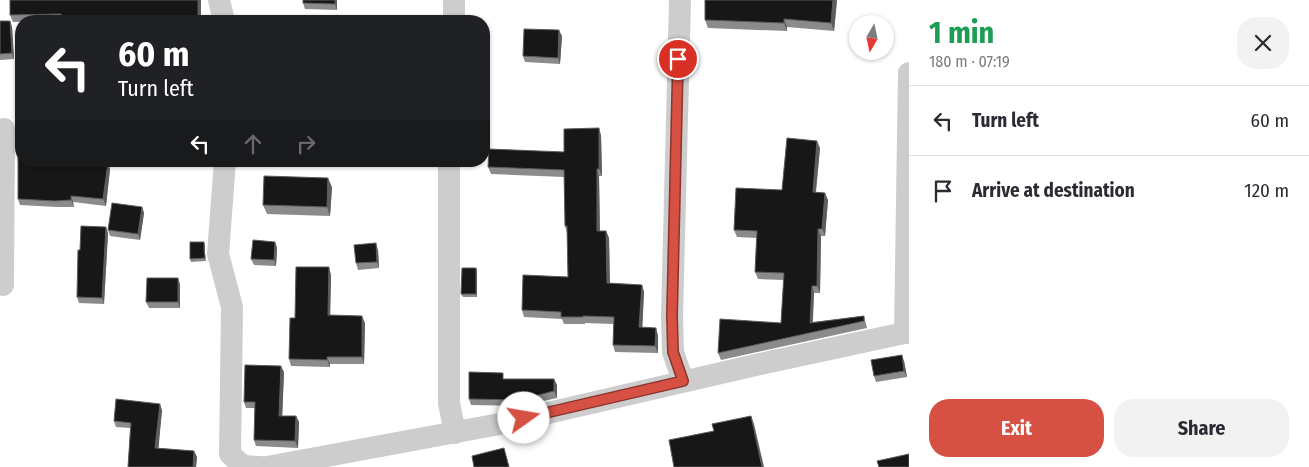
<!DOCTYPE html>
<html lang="en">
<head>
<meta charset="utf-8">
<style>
  body { margin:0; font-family:"Fira Sans Condensed",sans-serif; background:#f2f2f3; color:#2b2b33; height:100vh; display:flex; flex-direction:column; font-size:19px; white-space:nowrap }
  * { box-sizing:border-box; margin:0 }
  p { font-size:16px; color:#7c7c81 }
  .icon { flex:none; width:28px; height:28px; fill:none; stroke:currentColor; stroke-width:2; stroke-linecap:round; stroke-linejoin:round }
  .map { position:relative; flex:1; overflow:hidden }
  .drawer { display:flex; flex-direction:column; background:#fff; width:400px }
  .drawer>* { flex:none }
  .banner { position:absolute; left:15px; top:15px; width:475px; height:152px; border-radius:20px; box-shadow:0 1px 4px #0004; background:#202124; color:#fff; overflow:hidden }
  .needle { width:32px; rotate:189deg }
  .buttons { position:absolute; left:849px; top:15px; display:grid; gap:10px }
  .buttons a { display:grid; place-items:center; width:45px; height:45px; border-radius:50%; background:#fff; box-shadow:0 1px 4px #0004; font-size:25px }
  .pin { position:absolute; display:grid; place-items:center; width:42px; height:42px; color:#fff; margin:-21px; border:2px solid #fff; border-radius:50%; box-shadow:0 1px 5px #0007 }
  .me { position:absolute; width:55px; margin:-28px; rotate:77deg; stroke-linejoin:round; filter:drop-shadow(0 0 4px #0008) }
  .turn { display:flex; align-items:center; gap:18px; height:105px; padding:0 20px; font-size:22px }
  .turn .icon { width:65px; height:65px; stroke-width:2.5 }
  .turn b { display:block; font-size:35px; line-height:42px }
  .lanes { display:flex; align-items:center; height:48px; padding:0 20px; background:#0003; justify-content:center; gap:25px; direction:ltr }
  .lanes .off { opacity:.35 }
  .round { display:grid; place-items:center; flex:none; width:52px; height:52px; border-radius:20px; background:#f2f2f3 }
  .overview { display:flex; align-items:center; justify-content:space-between; height:85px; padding:0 20px }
  h1 { font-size:30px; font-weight:700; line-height:38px; color:#1e9e55 }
  .cta { display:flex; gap:10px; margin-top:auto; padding:10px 20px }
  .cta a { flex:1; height:58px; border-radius:20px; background:#d65044; color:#fff; font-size:20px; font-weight:700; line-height:58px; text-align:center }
  .cta a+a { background:#f2f2f3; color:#2b2b33 }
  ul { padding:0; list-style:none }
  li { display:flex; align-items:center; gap:15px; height:70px; padding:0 20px; border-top:1px solid #e1e1e2 }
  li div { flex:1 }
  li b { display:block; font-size:19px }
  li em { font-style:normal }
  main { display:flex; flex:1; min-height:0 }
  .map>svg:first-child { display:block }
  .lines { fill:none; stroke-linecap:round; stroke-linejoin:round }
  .minor { stroke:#cdcdcd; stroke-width:22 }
  .wall { fill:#8b8b8b }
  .shaded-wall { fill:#5d5d5d }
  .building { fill:#171717; stroke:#5d5d5d }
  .route-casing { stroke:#8b342c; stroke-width:12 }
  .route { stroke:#d65044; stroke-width:9 }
</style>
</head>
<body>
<main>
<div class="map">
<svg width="909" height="467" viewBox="0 0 909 467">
  <rect width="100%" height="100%" fill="#fff"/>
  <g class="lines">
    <g class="minor">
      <polyline points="219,0 224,21"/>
      <polyline points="680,0 672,317 673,352 683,381"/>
      <polyline points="454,21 454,0"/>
      <polyline points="225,161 218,254 232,307 230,454 243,466 260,467"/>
      <polyline points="449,161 449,403 455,433"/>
      <polyline points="3,285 4,129"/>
      <polyline points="905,333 909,73"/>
      <polyline points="267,467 505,423 760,364 909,332"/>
    </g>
  </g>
  <g class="wall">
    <polygon points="10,0 201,0 201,21 62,21 13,22 10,15"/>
    <polygon points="337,0 337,10 305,9 303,3"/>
    <polygon points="837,0 834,31 787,27 787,31 708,28 705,20"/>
    <polygon points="0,21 10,21 12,27 14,59 0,60"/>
    <polygon points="562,36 560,64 525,62 523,56"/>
    <polygon points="601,135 602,176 599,176 600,231 606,231 609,238 610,283 642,285 644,292 642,328 658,335 658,353 615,352 613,345 613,324 585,323 585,324 564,324 562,319 524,317 522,310 568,277 567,233 565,226 564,177 491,174 488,167 564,152"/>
    <polygon points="820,148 816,192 828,200 825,236 821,236 820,293 814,293 813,322 864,316 867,328 721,360 718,353 781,323 784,280 758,279 755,272 757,238 737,237 734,230 782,190"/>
    <polygon points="110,169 106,206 73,202 74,207 57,207 20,205 18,199"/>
    <polygon points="332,187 330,216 267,214 263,205"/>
    <polygon points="142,207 144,213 140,240 110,236 108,230"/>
    <polygon points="108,233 104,304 79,303 77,297 80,250"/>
    <polygon points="275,242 277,248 276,266 254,265 251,259"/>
    <polygon points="205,245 205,253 206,261 191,262 190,259"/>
    <polygon points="378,250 379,268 358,270 356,263"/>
    <polygon points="476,268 477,271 477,297 463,297 461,294"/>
    <polygon points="331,275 330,316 365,323 364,364 330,364 330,367 291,366 289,359 295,318"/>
    <polygon points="180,284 180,308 149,308 146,302"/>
    <polygon points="904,361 907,377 876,382 874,376"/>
    <polygon points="284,372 282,416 296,416 299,422 298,448 256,446 254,440 255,408 246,408 244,402"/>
    <polygon points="505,379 554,379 557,385 557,398 521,406 471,405 469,399"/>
    <polygon points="162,410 158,448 194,451 197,457 196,467 128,467 130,428 116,427 114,421"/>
  </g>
  <g class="shaded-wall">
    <polygon points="198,0 201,0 201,21 200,21 198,18"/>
    <polygon points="335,0 337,0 337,10 335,4"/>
    <polygon points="833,0 837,0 834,31 831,23"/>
    <polygon points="784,19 787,27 787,31 784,23"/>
    <polygon points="10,21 12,27 14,59 12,53"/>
    <polygon points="559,30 562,36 560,64 558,58"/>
    <polygon points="599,128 601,135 602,176 599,169"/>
    <polygon points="817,141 820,148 815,199 813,192"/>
    <polygon points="108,163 110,169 106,206 103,199"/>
    <polygon points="597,169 599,176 600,238 597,231"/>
    <polygon points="328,178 332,187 330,216 327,207"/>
    <polygon points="825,193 828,200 825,236 822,229"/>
    <polygon points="71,196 73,202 74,207 71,200"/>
    <polygon points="142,207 144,213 140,240 138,234"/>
    <polygon points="106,227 108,233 104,304 102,298"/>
    <polygon points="818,229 821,236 820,293 817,286"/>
    <polygon points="606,231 609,238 610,290 607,283"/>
    <polygon points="204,242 205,245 205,253 206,261 204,250"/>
    <polygon points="275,242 277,248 276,266 274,260"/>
    <polygon points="376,243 378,250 379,268 377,262"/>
    <polygon points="329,267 331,275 330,323 328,315"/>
    <polygon points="476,268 477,271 477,297 476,294"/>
    <polygon points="178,278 180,284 180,308 178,302"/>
    <polygon points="642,285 644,292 642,334 639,327"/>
    <polygon points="812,286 814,293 812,330 810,323"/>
    <polygon points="362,316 365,323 364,364 362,357"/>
    <polygon points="656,328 658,335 658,353 655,346"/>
    <polygon points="902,355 904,361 907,377 904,371"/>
    <polygon points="327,357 330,364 330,367 327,360"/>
    <polygon points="281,366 284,372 282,422 279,416"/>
    <polygon points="554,379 557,385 557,398 554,391"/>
    <polygon points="160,404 162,410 158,454 155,448"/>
    <polygon points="296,416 299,422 298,448 295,441"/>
    <polygon points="751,416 754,424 764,467 762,467"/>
    <polygon points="194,451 197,457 196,467 193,467"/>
  </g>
  <g class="building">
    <polygon points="10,0 198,0 198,18 184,18 184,21 139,21 139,19 88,19 88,18 61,19 61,14 10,15"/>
    <polygon points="303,0 335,0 335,4 303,3"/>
    <polygon points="705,0 833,0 831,23 784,19 784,23 705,20"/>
    <polygon points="0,21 10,21 12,53 0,54"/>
    <polygon points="524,29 559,30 558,58 523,56"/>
    <polygon points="599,128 599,169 597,169 597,231 606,231 607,283 642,285 639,327 656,328 655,346 613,345 614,317 583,316 583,317 561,317 561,312 522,310 523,275 568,277 567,226 565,226 564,170 488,167 489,149 564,152 564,129"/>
    <polygon points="787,138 817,141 813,192 825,193 822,229 818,229 817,286 812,286 810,323 864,316 864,321 718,353 720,319 781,323 784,273 755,272 757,231 734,230 736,188 782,190"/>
    <polygon points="18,152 21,152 21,161 92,161 108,163 103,199 71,196 71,200 55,201 18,199"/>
    <polygon points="264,176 328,178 327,207 263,205"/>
    <polygon points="112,203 142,207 138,234 108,230"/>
    <polygon points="81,226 106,227 102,298 77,297 78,250 80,250"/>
    <polygon points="253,240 275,242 274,260 251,259"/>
    <polygon points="190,242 204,242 204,250 205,258 190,259"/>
    <polygon points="376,243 377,262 356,263 354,245"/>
    <polygon points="296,267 329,267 328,315 362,316 362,357 327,357 327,360 289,359 290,318 295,318"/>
    <polygon points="462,268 476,268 476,294 461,294"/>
    <polygon points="147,278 178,278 178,302 146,302"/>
    <polygon points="902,355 904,371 874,376 871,360"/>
    <polygon points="245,365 281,366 279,416 296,416 295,441 254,440 255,402 244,402"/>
    <polygon points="469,372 503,373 503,379 554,379 554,391 519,400 469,399"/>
    <polygon points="116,399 160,404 155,448 194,451 193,467 128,467 131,423 114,421"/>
    <polygon points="751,416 762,467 674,467 669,440 714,431 712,424"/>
    <polygon points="504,448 509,467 474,467 472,456"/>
    <polygon points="909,454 909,467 879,467 877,461"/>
  </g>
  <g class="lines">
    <g class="route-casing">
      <polyline id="route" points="524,418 683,381 673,352 672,316 678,59"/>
    </g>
    <use href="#route" class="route"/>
  </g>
</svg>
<div class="buttons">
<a><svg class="needle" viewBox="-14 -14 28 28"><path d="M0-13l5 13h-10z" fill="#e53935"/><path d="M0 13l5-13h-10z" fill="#7c7c81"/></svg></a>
</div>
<div class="pin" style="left:678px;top:59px;background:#d93025"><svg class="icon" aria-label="arrive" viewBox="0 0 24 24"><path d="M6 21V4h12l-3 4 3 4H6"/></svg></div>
<svg class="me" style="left:524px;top:418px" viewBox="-20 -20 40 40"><circle r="19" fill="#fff"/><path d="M0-13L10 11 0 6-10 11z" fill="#d65044"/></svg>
<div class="banner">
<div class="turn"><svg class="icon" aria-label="left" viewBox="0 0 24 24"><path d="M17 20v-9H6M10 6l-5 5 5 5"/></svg><div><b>60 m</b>Turn left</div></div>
<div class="lanes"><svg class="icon" aria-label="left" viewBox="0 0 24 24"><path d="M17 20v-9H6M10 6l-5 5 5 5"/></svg><svg class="icon off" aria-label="ahead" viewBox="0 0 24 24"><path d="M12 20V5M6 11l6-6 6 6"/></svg><svg class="icon off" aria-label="right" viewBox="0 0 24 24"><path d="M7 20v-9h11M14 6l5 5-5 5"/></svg></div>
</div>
</div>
<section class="drawer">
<div class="overview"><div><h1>1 min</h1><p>180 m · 07:19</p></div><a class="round"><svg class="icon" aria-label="close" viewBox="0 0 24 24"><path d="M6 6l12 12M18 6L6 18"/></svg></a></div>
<ul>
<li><svg class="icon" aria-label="left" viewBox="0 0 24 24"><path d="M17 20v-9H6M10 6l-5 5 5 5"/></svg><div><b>Turn left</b></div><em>60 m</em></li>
<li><svg class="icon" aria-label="arrive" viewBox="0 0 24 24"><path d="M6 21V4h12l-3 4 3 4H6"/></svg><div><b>Arrive at destination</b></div><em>120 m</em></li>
</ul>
<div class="cta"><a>Exit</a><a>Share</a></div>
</section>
</main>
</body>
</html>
